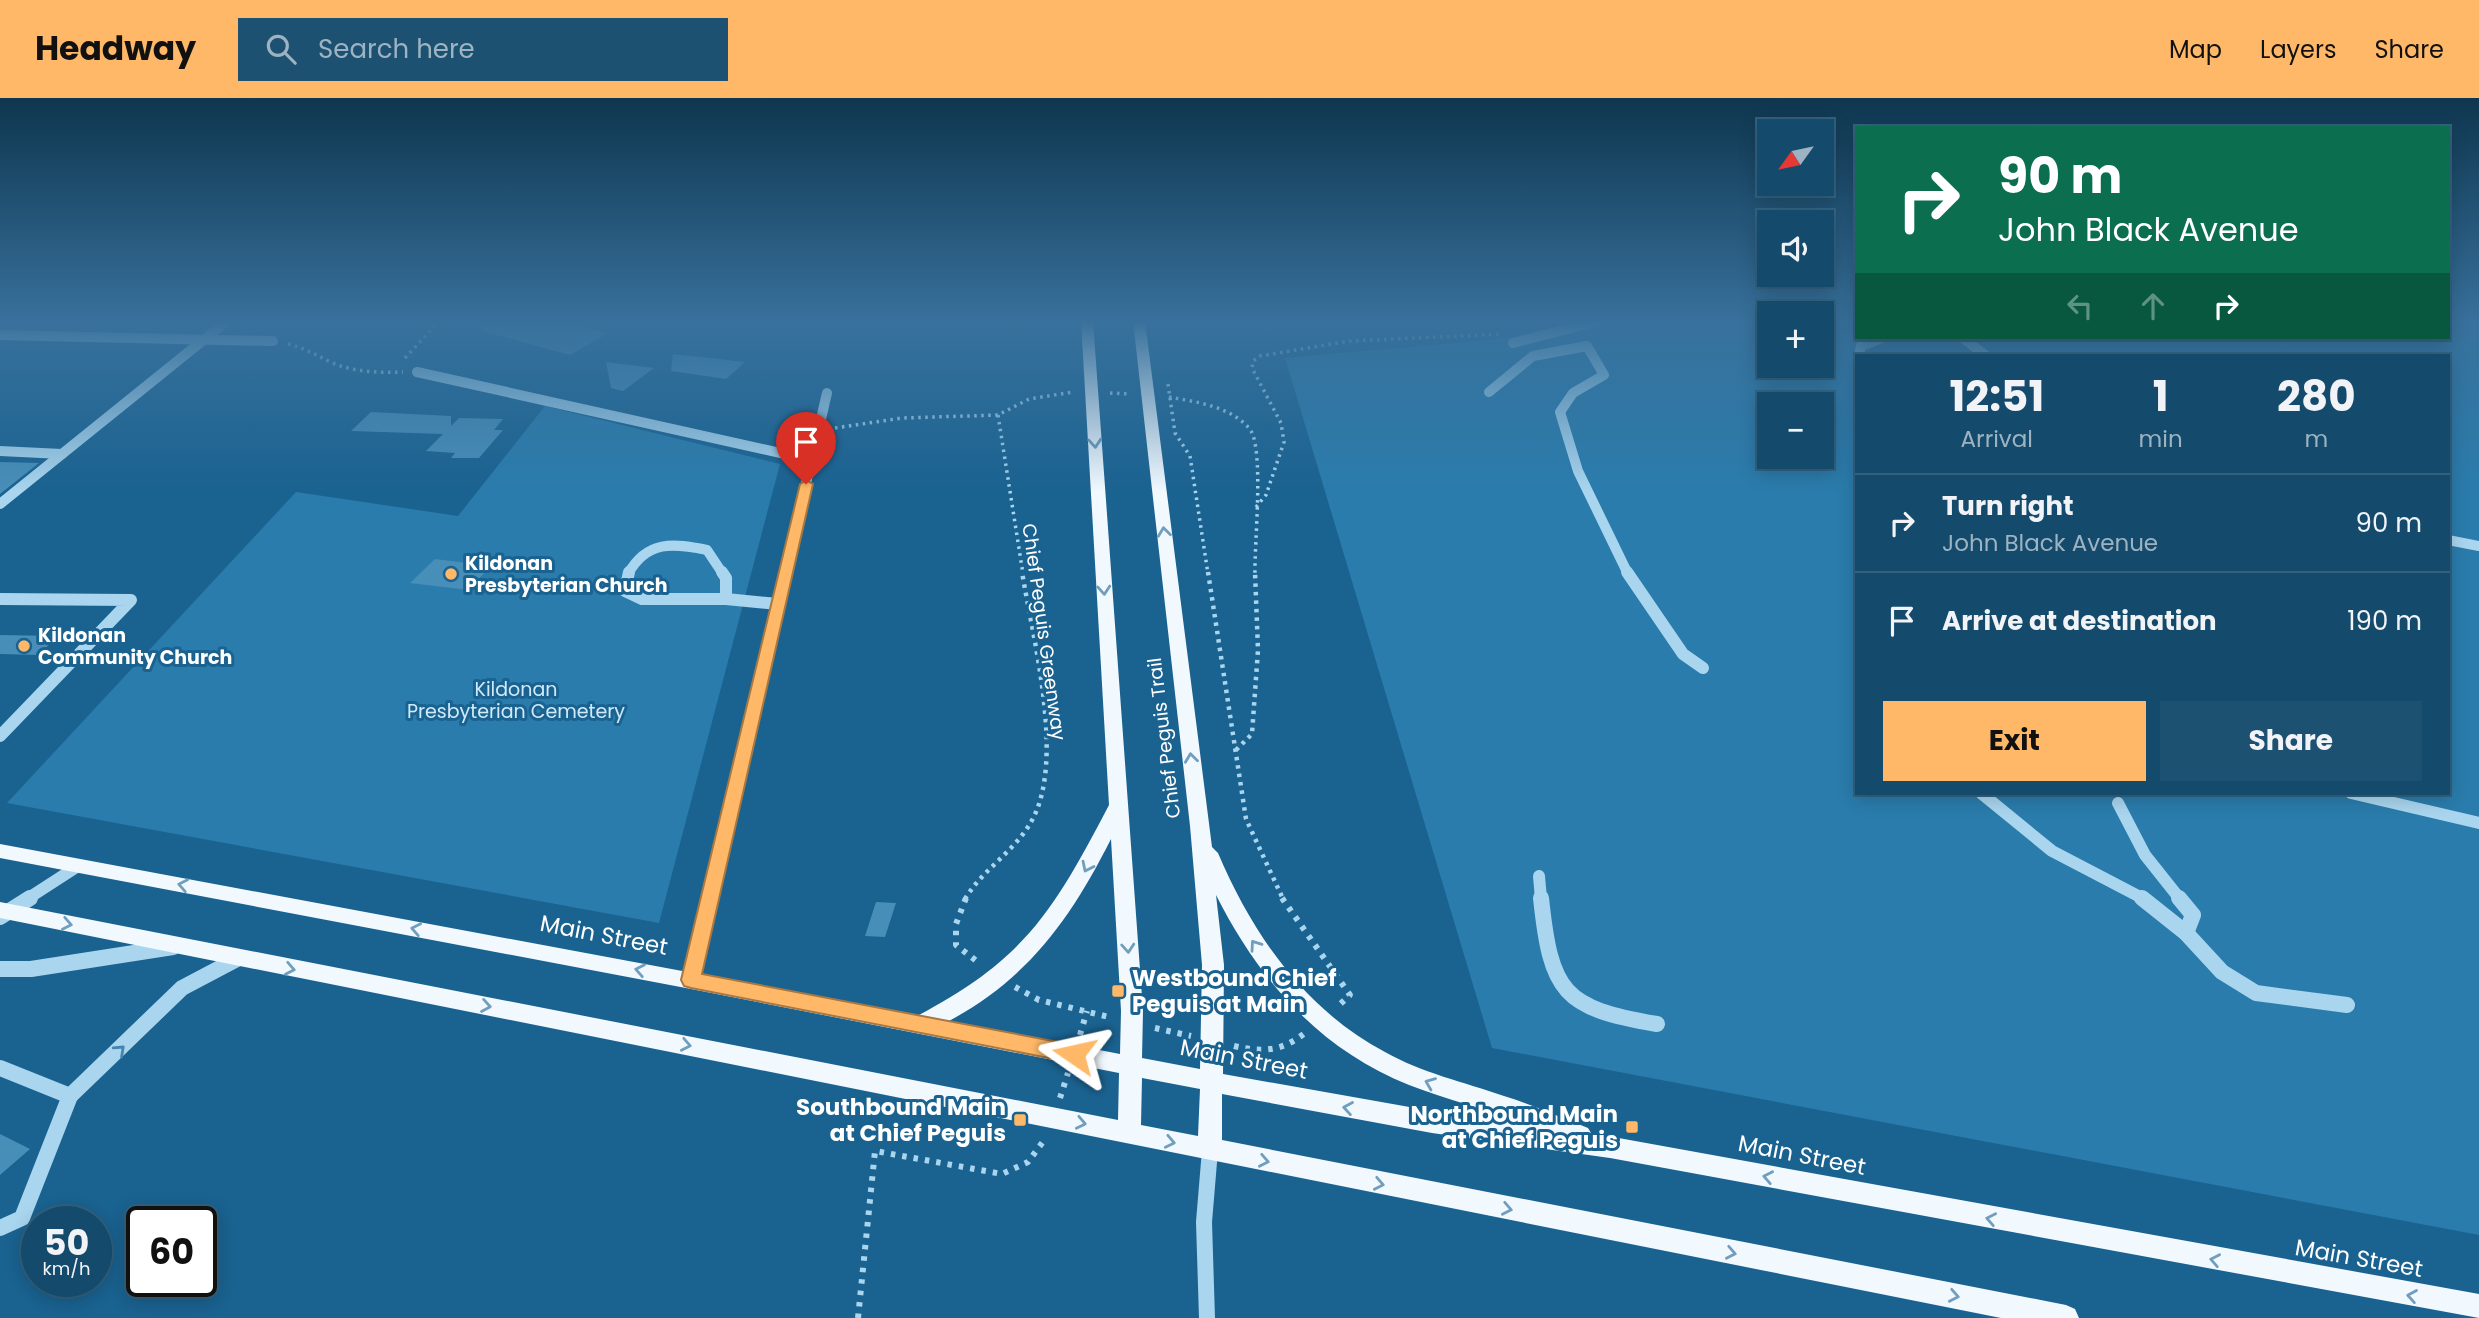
<!DOCTYPE html>
<html lang="en">
<head>
<meta charset="utf-8">
<style>
  body { margin:0; font-family:Poppins,sans-serif; background:#1d5172; color:#f1f3f6; height:100vh; display:flex; flex-direction:column; font-size:26px; white-space:nowrap }
  * { box-sizing:border-box; margin:0 }
  p { font-size:23px; color:#9db3c2 }
  .icon { flex:none; width:38px; height:38px; fill:none; stroke:currentColor; stroke-width:2; stroke-linecap:round; stroke-linejoin:round }
  .map { position:relative; flex:1; overflow:hidden }
  .drawer { position:absolute; left:1855px; top:256px; width:595px; height:441px; display:flex; flex-direction:column; background:#144a6c; border-radius:0px; box-shadow:0 4px 18px #0003,0 0 0 2px #33627f }
  .drawer>* { flex:none }
  .hud { position:absolute; left:1855px; top:28px; width:595px; height:214px; border-radius:0px; box-shadow:0 4px 18px #0003,0 0 0 2px #33627f; background:#0b6e4f; color:#fff; overflow:hidden }
  .needle { width:46px; rotate:237deg }
  .tools { position:absolute; left:1757px; top:21px; display:grid; gap:14px }
  .tools a { display:grid; place-items:center; width:77px; height:77px; border-radius:0px; background:#144a6c; box-shadow:0 4px 18px #0003,0 0 0 2px #33627f; font-size:35px }
  .speed { position:absolute; left:21px; top:1108px; display:flex; gap:14px; font-size:35px; font-weight:700; text-align:center }
  .speed>* { display:grid; place-content:center; width:91px; height:91px; border-radius:50%; background:#144a6c; box-shadow:0 4px 18px #0003,0 0 0 2px #33627f; line-height:1 }
  .speed small { font-size:18px; font-weight:400 }
  .speed .limit { border:4px solid #111; border-radius:10px; background:#fff; color:#111 }
  .pin { position:absolute; display:grid; place-items:center; width:60px; height:60px; color:#fff; margin:-72px -30px; border-radius:50% 50% 50% 0; rotate:-45deg; box-shadow:0 0 7px #0007 }
  .pin .icon { rotate:45deg }
  .me { position:absolute; width:77px; margin:-38px; rotate:281deg; stroke-linejoin:round; filter:drop-shadow(0 0 5px #0008) }
  .turn { display:flex; align-items:center; gap:24px; height:147px; padding:0 28px; font-size:32px }
  .turn .icon { width:91px; height:91px; stroke-width:2.5 }
  .turn b { display:block; font-size:49px; line-height:60px }
  .lanes { display:flex; align-items:center; height:66px; padding:0 28px; background:#0003; justify-content:center; gap:35px; direction:ltr }
  .lanes .off { opacity:.35 }
  .eta { display:flex; justify-content:space-evenly; align-items:center; height:119px; text-align:center }
  .eta b { font-size:42px; font-weight:700; line-height:49px }
  .primary-button { display:flex; gap:14px; margin-top:auto; padding:14px 28px }
  .primary-button a { flex:1; height:80px; border-radius:0px; background:#ffb867; color:#111; font-size:28px; font-weight:700; line-height:80px; text-align:center }
  .primary-button a+a { background:#1d5172; color:#f1f3f6 }
  ul { padding:0; list-style:none }
  li { display:flex; align-items:center; gap:21px; height:98px; padding:0 28px; border-top:2px solid #33627f }
  li div { flex:1 }
  li b { display:block; font-size:26px }
  li em { font-style:normal }
  header { display:flex; align-items:center; gap:42px; box-sizing:border-box; height:98px; padding:0 35px; background:#ffb867; color:#111 }
  header strong { font-size:33px }
  nav { display:flex; gap:38px; margin-inline-start:auto; font-size:24px }
  .search { width:490px; height:63px; background:#1d5172; display:flex; align-items:center; gap:18px; box-sizing:border-box; padding:0 24px; border-radius:0px; color:#9db3c2; font-size:26px }
  .map>svg:first-child { display:block }
  .green { fill:#2a7cac; fill-rule:evenodd }
  .building { fill:#478eb9 }
  .lines { fill:none; stroke-linecap:round; stroke-linejoin:round }
  .path-far2 { stroke:#a9d5ee; stroke-width:3.5; stroke-dasharray:2.5 4.5; stroke-linecap:butt }
  .path-far1 { stroke:#a9d5ee; stroke-width:4.5; stroke-dasharray:3.5 5; stroke-linecap:butt }
  .path { stroke:#a9d5ee; stroke-width:6; stroke-dasharray:4.5 7; stroke-linecap:butt }
  .minor-far2 { stroke:#a9d5ee; stroke-width:10 }
  .minor-far1 { stroke:#a9d5ee; stroke-width:12 }
  .minor { stroke:#a9d5ee; stroke-width:16 }
  .major { fill:#f1f9ff; fill-rule:evenodd }
  .oneway { stroke:#709ebc }
  .oneway2 { stroke:#4584ac }
  .route { fill:#ffb867; stroke:#a67843; stroke-width:2 }
  .poi-dot { fill:#ffb867; stroke:#1a6290; stroke-width:2.5 }
  .labels { text-anchor:middle; dominant-baseline:central; stroke-width:6; stroke-linejoin:round; paint-order:stroke }
  .poi-label { font-size:19px; font-weight:bold; fill:#fff; stroke:#1a6290; text-anchor:start }
  .street-label { font-size:19px; fill:#fff; stroke:#1a6290 }
  .park-label { font-size:19px; fill:#cfeafa; stroke:#1a6290 }
  .near-street-label { font-size:23px; fill:#fff; stroke:#1a6290 }
  .near-poi-label { font-size:23px; font-weight:bold; fill:#fff; stroke:#1a6290; text-anchor:end }
</style>
</head>
<body>
<header>
<strong>Headway</strong>
<div class="search"><svg class="icon" aria-label="search" viewBox="0 0 24 24"><circle cx="10" cy="10" r="6"/><path d="M15 15l6 6"/></svg>Search here</div>
<nav><a>Map</a><a>Layers</a><a>Share</a></nav>
</header>
<div class="map">
<svg width="2479" height="1220" viewBox="0 0 2479 1220">
  <rect width="100%" height="100%" fill="#1a6290"/>
  <g class="green">
    <path d="M1587,223H1769V268H1822V223H1857V240H2448V223H2479V1137L1492,950L1285,260L1490,242ZM1857,257H2448V695H1857ZM1769,306H1822V359H1769Z"/>
    <polygon points="545,308 780,366 659,825 7,705 296,394 458,418"/>
  </g>
  <g class="building">
    <polygon points="484,223 516,223 541,229 551,223 563,223 608,235 570,257 482,233"/>
    <polygon points="673,256 745,264 726,281 671,273"/>
    <polygon points="606,264 654,270 623,293 611,290"/>
    <polygon points="371,314 451,318 451,328 459,320 503,321 494,332 503,332 479,360 451,360 455,355 426,353 443,336 351,333"/>
    <polygon points="0,364 39,365 0,396"/>
    <polygon points="435,461 491,468 468,492 410,485"/>
    <polygon points="0,537 58,538 38,557 0,556"/>
    <polygon points="876,804 896,805 885,839 865,838"/>
    <polygon points="0,1036 30,1051 0,1077"/>
  </g>
  <g class="lines">
    <g class="path-far2">
      <path d="M288,246C306,250 319,259 335,266C356,274 381,275 403,274"/>
      <polyline points="405,260 439,223"/>
      <polyline points="1168,286 1175,335 1190,358 1208,476"/>
      <polyline points="1110,295 1129,296"/>
      <path d="M1169,299C1197,304 1229,308 1249,330C1265,347 1254,448 1255,476"/>
      <polyline points="998,317 1023,476"/>
      <polyline points="835,330 902,320 998,317 1029,301 1073,294"/>
      <polyline points="1256,409 1266,397 1284,344 1281,325 1252,270 1253,263 1260,258 1349,243 1500,236"/>
    </g>
    <g class="path-far1">
      <polyline points="1208,474 1246,721 1283,801"/>
      <polyline points="1236,652 1252,636 1258,552 1255,474"/>
      <path d="M965,801C982,772 1014,754 1031,724C1066,664 1033,541 1022,474"/>
    </g>
    <g class="path">
      <polyline points="966,800 956,826 956,847 979,865"/>
      <polyline points="1282,800 1350,897 1337,909"/>
      <polyline points="1015,889 1039,902 1109,919"/>
      <polyline points="1155,930 1191,938"/>
      <polyline points="1080,937 1087,913"/>
      <path d="M1234,948C1263,955 1283,953 1306,934"/>
      <polyline points="1060,1000 1068,975"/>
      <polyline points="858,1220 875,1053 1002,1076 1028,1064 1045,1041"/>
    </g>
    <g class="minor-far2">
      <polyline points="0,237 273,243"/>
      <polyline points="1963,240 1985,257"/>
      <polyline points="1513,245 1598,223"/>
      <polyline points="1859,257 1861,248 1882,240"/>
      <polyline points="417,274 812,362"/>
      <polyline points="1489,294 1533,258 1587,248 1604,277 1573,295 1560,314 1578,373 1628,476"/>
      <polyline points="0,353 62,356"/>
      <polyline points="0,406 227,223"/>
      <polyline points="2448,442 2479,448"/>
      <path d="M628,476C647,442 673,445 707,452L723,476"/>
      <polyline points="785,476 827,295"/>
    </g>
    <g class="minor-far1">
      <polyline points="629,474 625,493 642,501 726,501"/>
      <polyline points="722,474 726,480 726,501"/>
      <polyline points="1627,474 1683,556 1703,570"/>
      <polyline points="0,501 131,502 0,638"/>
      <polyline points="726,501 778,506"/>
      <polyline points="1981,695 2052,753 2144,801"/>
      <polyline points="2351,695 2479,725"/>
      <polyline points="2118,705 2145,757 2180,801"/>
      <polyline points="1539,778 1541,801"/>
      <polyline points="27,801 78,768"/>
      <polyline points="710,801 785,474"/>
    </g>
    <g class="minor">
      <path d="M1541,800C1551,895 1563,910 1657,926"/>
      <polyline points="2142,800 2186,835 2222,874 2256,895 2347,907"/>
      <polyline points="2179,800 2193,817 2186,835"/>
      <polyline points="0,819 30,800"/>
      <polyline points="0,871 31,871 173,849"/>
      <polyline points="691,882 710,800"/>
      <polyline points="0,970 70,998 22,1120 0,1130"/>
      <polyline points="70,998 182,890 237,861"/>
      <polyline points="1207,1220 1204,1124 1210,1052"/>
    </g>
    <path class="major" d="M1081,223H1093L1143,913L1142,960L1200,971L1202,867L1190,728L1133,223H1145L1212,749L1218,755C1253,837 1304,911 1385,954C1422,975 1464,984 1504,998C1533,1007 1560,1019 1588,1030L1591,1035L2479,1196V1220L1610,1060L1432,1035L1222,996V1042L2066,1207L2075,1211L2079,1220H2001L0,820V804L1118,1022L1119,975L691,891L0,760V746L919,917C1026,861 1055,810 1109,707ZM1111,741L1121,913L1120,956L949,923C1029,880 1071,820 1111,741ZM1216,797C1259,882 1319,951 1409,987C1447,1002 1487,1011 1525,1026L1432,1013L1223,976L1224,867ZM1142,980L1200,991L1198,1038L1141,1027Z"/>
  </g>
  <defs><path id="oneway-chevron" d="M-2-3.5L2.5 0L-2 3.5" fill="none" stroke-width="1.6" stroke-linecap="round" stroke-linejoin="round" transform="scale(1.75)"/></defs>
  <g class="oneway">
    <use href="#oneway-chevron" transform="translate(1095 345) rotate(86)"/>
    <use href="#oneway-chevron" transform="translate(1164 434) rotate(-97)"/>
    <use href="#oneway-chevron" transform="translate(1104 492) rotate(86)"/>
    <use href="#oneway-chevron" transform="translate(1191 660) rotate(-97)"/>
    <use href="#oneway-chevron" transform="translate(1087 769) rotate(116)"/>
    <use href="#oneway-chevron" transform="translate(183 787) rotate(-169)"/>
    <use href="#oneway-chevron" transform="translate(67 826) rotate(11)"/>
    <use href="#oneway-chevron" transform="translate(416 831) rotate(-169)"/>
    <use href="#oneway-chevron" transform="translate(1255 847) rotate(-125)"/>
    <use href="#oneway-chevron" transform="translate(1128 850) rotate(86)"/>
    <use href="#oneway-chevron" transform="translate(290 871) rotate(11)"/>
    <use href="#oneway-chevron" transform="translate(640 872) rotate(-169)"/>
    <use href="#oneway-chevron" transform="translate(486 908) rotate(10)"/>
    <use href="#oneway-chevron" transform="translate(686 947) rotate(11)"/>
    <use href="#oneway-chevron" transform="translate(1430 985) rotate(-158)"/>
    <use href="#oneway-chevron" transform="translate(1348 1010) rotate(-170)"/>
    <use href="#oneway-chevron" transform="translate(1081 1025) rotate(12)"/>
    <use href="#oneway-chevron" transform="translate(1170 1044) rotate(12)"/>
    <use href="#oneway-chevron" transform="translate(1264 1063) rotate(11)"/>
    <use href="#oneway-chevron" transform="translate(1768 1079) rotate(-169)"/>
    <use href="#oneway-chevron" transform="translate(1379 1086) rotate(11)"/>
    <use href="#oneway-chevron" transform="translate(1507 1111) rotate(11)"/>
    <use href="#oneway-chevron" transform="translate(1991 1121) rotate(-169)"/>
    <use href="#oneway-chevron" transform="translate(1731 1155) rotate(11)"/>
    <use href="#oneway-chevron" transform="translate(2215 1162) rotate(-169)"/>
    <use href="#oneway-chevron" transform="translate(1954 1198) rotate(11)"/>
    <use href="#oneway-chevron" transform="translate(2412 1198) rotate(-170)"/>
  </g>
  <use class="oneway2" href="#oneway-chevron" transform="translate(120 952) rotate(-43)"/>
  <linearGradient id="sky" x2="0" y2="1"><stop stop-color="#0e364f"/><stop offset="0.57" stop-color="#38719c"/><stop offset="1" stop-color="#38719c" stop-opacity="0"/></linearGradient>
  <rect width="2479" height="394" fill="url(#sky)"/>
  <polygon class="route" points="806,382 813,386 702,876 1074,947 1081,950 1084,956 1081,962 1074,965 691,890 684,888 681,882 800,386"/>
  <g class="poi-dot">
    <circle cx="451" cy="476" r="7"/>
    <circle cx="24" cy="548" r="7"/>
    <rect x="1111" y="886" width="14" height="14" rx="3.5"/>
    <rect x="1013" y="1015" width="14" height="14" rx="3.5"/>
    <rect x="1625" y="1022" width="14" height="14" rx="3.5"/>
  </g>
  <g class="labels">
    <g class="poi-label">
      <text x="465" y="465">Kildonan<tspan x="465" dy="22">Presbyterian Church</tspan></text>
      <text x="38" y="537">Kildonan<tspan x="38" dy="22">Community Church</tspan></text>
    </g>
    <g class="street-label">
      <text transform="translate(1044 534) rotate(82)">Chief Peguis Greenway</text>
      <text transform="translate(1164 640) rotate(-97)">Chief Peguis Trail</text>
    </g>
    <g class="park-label">
      <text x="516" y="591">Kildonan<tspan x="516" dy="22">Presbyterian Cemetery</tspan></text>
    </g>
    <g class="near-street-label">
      <text transform="translate(604 837) rotate(11)">Main Street</text>
      <text transform="translate(1244 961) rotate(11)">Main Street</text>
      <text transform="translate(1802 1057) rotate(11)">Main Street</text>
      <text transform="translate(2359 1160) rotate(10)">Main Street</text>
    </g>
    <g class="near-poi-label">
      <text x="1132" y="880" text-anchor="start">Westbound Chief<tspan x="1132" dy="26">Peguis at Main</tspan></text>
      <text x="1006" y="1009">Southbound Main<tspan x="1006" dy="26">at Chief Peguis</tspan></text>
      <text x="1618" y="1016">Northbound Main<tspan x="1618" dy="26">at Chief Peguis</tspan></text>
    </g>
  </g>
</svg>
<div class="tools">
<a><svg class="needle" viewBox="-14 -14 28 28"><path d="M0-13l5 13h-10z" fill="#e53935"/><path d="M0 13l5-13h-10z" fill="#9db3c2"/></svg></a>
<a><svg class="icon" aria-label="sound" viewBox="0 0 24 24"><path d="M4 9h4l5-4v14l-5-4H4zM17 9q2 3 0 6"/></svg></a>
<a>+</a>
<a>−</a>
</div>
<div class="speed"><div>50<small>km/h</small></div><div class="limit">60</div></div>
<div class="pin" style="left:806px;top:386px;background:#d93025"><svg class="icon" aria-label="arrive" viewBox="0 0 24 24"><path d="M6 21V4h12l-3 4 3 4H6"/></svg></div>
<svg class="me" style="left:1074px;top:956px" viewBox="-20 -20 40 40"><path d="M0-17L14 15 0 8-14 15z" fill="#ffb867" stroke="#fff" stroke-width="4"/></svg>
<div class="hud">
<div class="turn"><svg class="icon" aria-label="right" viewBox="0 0 24 24"><path d="M7 20v-9h11M14 6l5 5-5 5"/></svg><div><b>90 m</b>John Black Avenue</div></div>
<div class="lanes"><svg class="icon off" aria-label="left" viewBox="0 0 24 24"><path d="M17 20v-9H6M10 6l-5 5 5 5"/></svg><svg class="icon off" aria-label="ahead" viewBox="0 0 24 24"><path d="M12 20V5M6 11l6-6 6 6"/></svg><svg class="icon" aria-label="right" viewBox="0 0 24 24"><path d="M7 20v-9h11M14 6l5 5-5 5"/></svg></div>
</div>
<section class="drawer">
<div class="eta">
<div><b>12:51</b><p>Arrival</p></div>
<div><b>1</b><p>min</p></div>
<div><b>280</b><p>m</p></div>
</div>
<ul>
<li><svg class="icon" aria-label="right" viewBox="0 0 24 24"><path d="M7 20v-9h11M14 6l5 5-5 5"/></svg><div><b>Turn right</b><p>John Black Avenue</p></div><em>90 m</em></li>
<li><svg class="icon" aria-label="arrive" viewBox="0 0 24 24"><path d="M6 21V4h12l-3 4 3 4H6"/></svg><div><b>Arrive at destination</b></div><em>190 m</em></li>
</ul>
<div class="primary-button"><a>Exit</a><a>Share</a></div>
</section>
</div>
</body>
</html>
